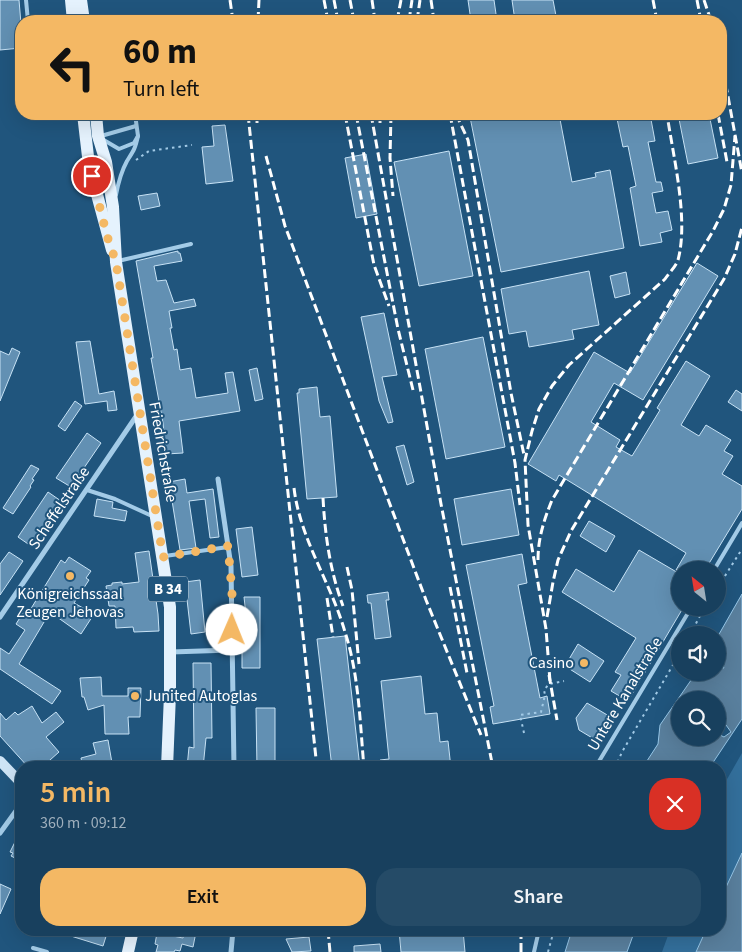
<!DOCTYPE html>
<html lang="en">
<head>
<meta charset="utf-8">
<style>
  body { margin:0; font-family:"Source Sans 3",sans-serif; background:#254b67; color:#f1f3f6; height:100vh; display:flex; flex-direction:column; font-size:19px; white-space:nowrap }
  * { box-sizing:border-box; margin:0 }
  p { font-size:16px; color:#9fafbc }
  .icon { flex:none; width:28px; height:28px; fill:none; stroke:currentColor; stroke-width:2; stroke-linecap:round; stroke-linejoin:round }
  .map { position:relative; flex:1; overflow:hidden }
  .drawer { position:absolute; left:15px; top:761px; width:711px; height:175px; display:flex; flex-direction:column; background:#18405e; border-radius:20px; box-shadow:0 5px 20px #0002,0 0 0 1px #365973 }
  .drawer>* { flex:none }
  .guide { position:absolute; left:15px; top:15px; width:712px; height:105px; border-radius:20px; box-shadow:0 5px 20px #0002,0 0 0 1px #365973; background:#f4b864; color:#111; overflow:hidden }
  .needle { width:32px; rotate:330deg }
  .fabs { position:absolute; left:671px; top:561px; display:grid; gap:10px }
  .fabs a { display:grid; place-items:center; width:55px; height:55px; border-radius:50%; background:#18405e; box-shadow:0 5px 20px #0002,0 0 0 1px #365973; font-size:25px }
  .pin { position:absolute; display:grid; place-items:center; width:42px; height:42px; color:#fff; margin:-21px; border:2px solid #fff; border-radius:50%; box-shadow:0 1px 5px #0007 }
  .me { position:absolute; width:55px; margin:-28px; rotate:1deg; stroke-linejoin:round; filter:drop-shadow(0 0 4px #0008) }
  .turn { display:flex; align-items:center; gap:18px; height:105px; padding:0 25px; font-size:22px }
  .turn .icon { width:65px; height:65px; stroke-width:2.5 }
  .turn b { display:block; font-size:35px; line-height:42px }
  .round { display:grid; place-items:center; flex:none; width:52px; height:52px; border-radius:20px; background:#254b67 }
  .summary { display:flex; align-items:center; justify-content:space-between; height:85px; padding:0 25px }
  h1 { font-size:30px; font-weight:600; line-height:38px; color:#f4b864 }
  .cta { display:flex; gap:10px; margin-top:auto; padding:10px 25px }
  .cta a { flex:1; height:58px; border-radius:20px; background:#f4b864; color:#111; font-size:20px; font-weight:600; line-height:58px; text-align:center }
  .cta a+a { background:#254b67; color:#f1f3f6 }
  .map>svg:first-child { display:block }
  .green { fill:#336f9b }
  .water { fill:#597f9d; stroke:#97c7e8; fill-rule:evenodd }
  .building { fill:#6290b3; stroke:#c7e2f5 }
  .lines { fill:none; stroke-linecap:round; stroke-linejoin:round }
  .path { stroke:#a3cbe7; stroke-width:2; stroke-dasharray:2.5 4; stroke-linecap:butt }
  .lane { stroke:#a3cbe7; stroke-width:4 }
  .street { stroke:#a3cbe7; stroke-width:5 }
  .secondary { stroke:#cee4f6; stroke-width:10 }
  .primary { stroke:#e5f2fd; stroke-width:12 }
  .rail { stroke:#fff; stroke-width:3; stroke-dasharray:9 4; stroke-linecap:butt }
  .route { stroke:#f4b864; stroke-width:9; stroke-dasharray:0 16.2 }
  .poi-dot { fill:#f4b864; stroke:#20557d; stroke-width:2 }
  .labels { text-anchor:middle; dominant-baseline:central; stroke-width:4; stroke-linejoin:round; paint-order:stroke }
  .shield { fill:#20557d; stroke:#bcccd8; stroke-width:1 }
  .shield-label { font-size:15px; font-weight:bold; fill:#fff }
  .street-label { font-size:16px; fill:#fff; stroke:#20557d }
  .poi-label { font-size:16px; fill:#fff; stroke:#20557d }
</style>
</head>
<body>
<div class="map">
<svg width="742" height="952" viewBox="0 0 742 952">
  <rect width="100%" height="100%" fill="#20557d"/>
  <g class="green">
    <polygon points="742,753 742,853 720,900 720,799 726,781"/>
    <polygon points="670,930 706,930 696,952 662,952"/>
  </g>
  <g class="water">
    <path d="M742,594V719L710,767L663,768L662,766L660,767H643L658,744L660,725L696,673L718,672V668H724L718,657V636ZM680,700H718V723L726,725L731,732L724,737L718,734V738H680Z"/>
    <polygon points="742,853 742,952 696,952 706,930 720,930 720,900"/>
    <polygon points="572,930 635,930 627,952 565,952"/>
  </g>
  <g class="building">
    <polygon points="0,0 19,0 21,24 21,48 0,50"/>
    <polygon points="468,0 494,0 497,21 471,21"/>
    <polygon points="512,0 553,0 557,21 515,21"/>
    <polygon points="486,114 559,114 572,182 596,177 595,173 610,170 624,248 501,272 470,117"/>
    <polygon points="616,114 650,114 655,141 648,142 656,182 661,182 663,191 652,193 656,213 668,211 672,230 660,233 662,242 640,246 630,188 636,186 628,146 623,147"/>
    <polygon points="678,114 709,114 718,158 688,164"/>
    <polygon points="225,125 233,181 206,184 202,147 214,146 212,126"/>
    <polygon points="449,151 473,276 419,286 394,162"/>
    <polygon points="366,154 377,214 356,218 345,158"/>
    <polygon points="157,193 160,206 141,210 138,196"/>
    <polygon points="178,251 178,253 180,253 182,261 154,266 157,281 166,280 174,303 194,299 196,306 169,311 172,328 170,328 174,350 177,349 180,370 191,368 196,398 228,393 225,373 233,372 240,411 179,421 183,453 166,454 163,423 151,358 153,358 136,261"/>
    <polygon points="697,263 718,276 643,400 614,383 591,422 620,440 616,447 632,456 660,410 657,408 686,361 710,376 681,425 699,436 706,425 731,440 724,451 733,456 722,474 742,486 742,509 705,570 676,570 686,553 559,475 556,481 528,464 594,352 630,373"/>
    <polygon points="589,271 599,325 572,330 574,339 529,347 526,331 509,334 501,289"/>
    <polygon points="626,272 630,294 615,298 610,276"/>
    <polygon points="384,313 397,375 382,377 393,422 388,423 379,401 361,317"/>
    <polygon points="483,337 505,447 446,459 425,349"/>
    <polygon points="90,341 99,394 114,391 117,410 108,411 107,401 85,404 76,342"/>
    <polygon points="12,348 20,352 0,401 0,351 9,355"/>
    <polygon points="257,368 263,399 255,401 249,370"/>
    <polygon points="317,387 320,417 330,416 337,497 307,499 297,393 299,393 299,389"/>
    <polygon points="736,390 742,394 742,411 728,402"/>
    <polygon points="75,401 82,406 65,431 58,426"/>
    <polygon points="87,433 101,443 71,487 56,478"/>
    <polygon points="404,445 414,482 407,485 396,447"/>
    <polygon points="31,465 39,469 32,479 34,480 30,486 31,487 13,514 3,508"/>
    <polygon points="185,479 187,493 213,489 219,537 210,538 205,499 189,501 196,548 180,550 169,482"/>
    <polygon points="511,489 519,535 462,545 454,499"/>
    <polygon points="48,492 61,501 31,546 18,537"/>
    <polygon points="97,499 113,502 112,508 127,511 125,521 94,516"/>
    <polygon points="589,521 615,536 606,552 580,536"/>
    <polygon points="252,527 258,575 242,577 236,529"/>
    <polygon points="639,550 680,574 680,608 683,608 628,701 611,691 621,675 615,672 636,638 562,592 576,569 614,592"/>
    <polygon points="149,551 158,614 159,631 134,632 133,627 116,628 115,606 109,606 106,586 112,585 112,583 122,582 122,584 139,582 135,553"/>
    <polygon points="9,552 23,561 0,595 0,564"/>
    <polygon points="522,554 527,583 518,585 540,698 547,696 550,714 493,724 490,707 494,706 466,565"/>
    <polygon points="69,557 91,571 86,578 89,580 74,603 94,614 81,634 50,612 19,664 61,691 52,704 0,669 0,648 9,654 25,630 16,624 23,613 27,615 61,560 65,563"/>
    <polygon points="200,580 205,632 191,634 185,582"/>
    <polygon points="388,592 389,600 386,600 391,637 375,639 371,603 368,603 367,595"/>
    <polygon points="244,597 260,597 260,668 242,668 242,625 247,624"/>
    <polygon points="345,636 360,768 332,768 317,639"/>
    <polygon points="578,644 604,661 590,682 565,666"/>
    <polygon points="193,663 211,663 212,738 206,738 203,768 187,768 189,747 194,748"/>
    <polygon points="421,676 425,714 437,713 440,742 448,741 451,768 381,768 380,760 389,759 381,681"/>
    <polygon points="101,677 102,696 128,696 128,688 141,688 140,717 128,717 129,734 105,734 104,705 88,710 84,697 82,697 80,678"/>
    <polygon points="587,703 614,719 599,742 579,730 576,718"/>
    <polygon points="32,706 42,723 56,712 64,722 46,737 59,752 41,768 29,768 0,736 0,713 6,720 15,712 18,715"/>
    <polygon points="256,708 275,708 275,768 257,768"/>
    <polygon points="108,740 112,763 98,766 97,763 83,768 81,758 96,754 93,743"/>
    <polygon points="21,830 21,861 11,856 13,853 10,852"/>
    <polygon points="0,884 11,889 0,914"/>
    <polygon points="58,930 108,930 103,946 58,932"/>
    <polygon points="185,930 196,932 193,947 182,944 180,951 175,950 174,952 156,952 158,945 155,944 157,933 183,938"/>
    <polygon points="399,930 463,930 465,952 401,952"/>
    <polygon points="309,937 311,951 292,952 286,939"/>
    <polygon points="380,944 381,952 354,952 354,946"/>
  </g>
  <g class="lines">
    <g class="path">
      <polyline points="136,160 149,151 192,145"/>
      <polyline points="718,587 742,549"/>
      <polyline points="690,635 704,608"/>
      <polyline points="524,733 520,715 541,712 545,695 544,690 549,684 564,681"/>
      <polyline points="615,768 622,752 680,653"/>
      <polyline points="548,952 554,930"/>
    </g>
    <g class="lane">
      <polyline points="26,0 28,21"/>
      <polyline points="101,136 136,126"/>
      <polyline points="102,139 119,149 134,143 138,136 135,114"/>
      <path d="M116,195C118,184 121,172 127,161C134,150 135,149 138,136"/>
      <polyline points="118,261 191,244"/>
      <polyline points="87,490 115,499 152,516"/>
      <polyline points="165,556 228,547"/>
      <polyline points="714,570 742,523"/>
      <polyline points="595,768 691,608"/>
      <polyline points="33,948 47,952"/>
      <polyline points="534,952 539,930"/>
    </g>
    <g class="street">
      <polyline points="218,479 231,566 234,768"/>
      <polyline points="0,617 137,415"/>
      <polyline points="171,652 231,650"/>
      <polyline points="0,833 21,804"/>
      <polyline points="231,952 233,930"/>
    </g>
    <polyline class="secondary" points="0,761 21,783"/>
    <g class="primary">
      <polyline points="71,0 73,21"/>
      <polyline points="81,0 84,21"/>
      <polyline points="83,114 89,165 112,250"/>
      <polyline points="96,114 98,136 106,162 113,207 116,262 170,607 170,694 167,768"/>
      <polyline points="128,952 133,930"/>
    </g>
    <g class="rail">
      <polyline points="230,0 233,21"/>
      <polyline points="324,0 328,21"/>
      <polyline points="334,0 338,21"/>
      <polyline points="350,0 354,21"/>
      <polyline points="372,0 375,21"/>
      <polyline points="431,0 434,21"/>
      <polyline points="653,0 657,21"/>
      <polyline points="697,0 701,21"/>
      <polyline points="704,0 711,21"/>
      <polyline points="258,21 259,0"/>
      <polyline points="397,21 401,0"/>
      <polyline points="409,21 412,0"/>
      <polyline points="417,21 420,0"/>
      <polyline points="721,58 742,173"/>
      <polyline points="248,114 317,768"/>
      <polyline points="257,114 257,127"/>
      <polyline points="345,114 374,265 389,306"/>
      <polyline points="356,114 398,329 413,390"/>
      <polyline points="371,114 441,504 493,768"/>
      <polyline points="391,114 390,158 393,196"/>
      <polyline points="450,114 515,463 520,505"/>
      <polyline points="456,114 468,140 511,393 524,455"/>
      <polyline points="718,114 727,162"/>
      <polyline points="380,123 380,114"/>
      <polyline points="266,156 285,226 426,600 481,735"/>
      <path d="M294,488C300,539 331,583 345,632C359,675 360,723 364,768"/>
      <path d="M323,498C325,535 330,571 343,606"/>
      <path d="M538,560C538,538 544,520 552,500L713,231L724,209L731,185L735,136"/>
      <polyline points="347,567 352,590 359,664"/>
      <polyline points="450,587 467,673"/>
      <polyline points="327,598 333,637"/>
      <polyline points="547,617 553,582 558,560 571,531 724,279 735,254 742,227"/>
      <polyline points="549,675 557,720"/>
      <path d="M550,681L546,629L528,525L525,460L532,431L539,409L552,386L569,365L665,279C669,273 676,266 678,260C689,219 673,156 667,114"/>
      <polyline points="328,930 330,952"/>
      <polyline points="381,930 382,934"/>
      <polyline points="521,952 521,930"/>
    </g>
  </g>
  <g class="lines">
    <polyline class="route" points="92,176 107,236 116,262 163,557 228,546 232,592 232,630"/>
  </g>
  <g class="poi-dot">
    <circle cx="70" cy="576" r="5"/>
    <circle cx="584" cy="663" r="5"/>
    <circle cx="135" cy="696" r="5"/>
  </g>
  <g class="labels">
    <rect class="shield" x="148" y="576.5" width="40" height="25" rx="4"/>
    <g class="shield-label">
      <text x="168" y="589">B 34</text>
    </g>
    <g class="street-label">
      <text transform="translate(163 452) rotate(80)">Friedrichstraße</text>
      <text transform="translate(59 508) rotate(-56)">Scheffelstraße</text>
      <text transform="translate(625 694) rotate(-59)">Untere Kanalstraße</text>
    </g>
    <g class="poi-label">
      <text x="70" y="594">Königreichssaal<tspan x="70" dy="18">Zeugen Jehovas</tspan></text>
      <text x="574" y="663" text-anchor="end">Casino</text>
      <text x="145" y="696" text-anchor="start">Junited Autoglas</text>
    </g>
  </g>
</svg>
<div class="fabs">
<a><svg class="needle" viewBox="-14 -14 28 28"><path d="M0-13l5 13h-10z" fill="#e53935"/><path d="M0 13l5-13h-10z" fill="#9fafbc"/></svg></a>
<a><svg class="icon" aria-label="sound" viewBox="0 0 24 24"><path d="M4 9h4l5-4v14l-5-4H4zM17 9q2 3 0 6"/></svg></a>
<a><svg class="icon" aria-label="search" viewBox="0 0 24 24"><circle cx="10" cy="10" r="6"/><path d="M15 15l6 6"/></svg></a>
</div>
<div class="pin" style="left:92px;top:176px;background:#d93025"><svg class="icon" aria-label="arrive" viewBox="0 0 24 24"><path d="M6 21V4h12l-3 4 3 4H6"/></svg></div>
<svg class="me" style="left:232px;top:630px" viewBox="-20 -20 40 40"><circle r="19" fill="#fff"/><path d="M0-13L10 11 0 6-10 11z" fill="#f4b864"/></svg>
<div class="guide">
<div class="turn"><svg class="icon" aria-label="left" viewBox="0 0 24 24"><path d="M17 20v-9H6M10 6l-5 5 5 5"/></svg><div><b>60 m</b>Turn left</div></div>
</div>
<section class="drawer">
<div class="summary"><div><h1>5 min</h1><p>360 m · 09:12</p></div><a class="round" style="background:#d93025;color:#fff"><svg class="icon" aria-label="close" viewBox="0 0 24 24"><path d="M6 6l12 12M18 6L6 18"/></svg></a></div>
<div class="cta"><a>Exit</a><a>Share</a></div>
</section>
</div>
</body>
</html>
